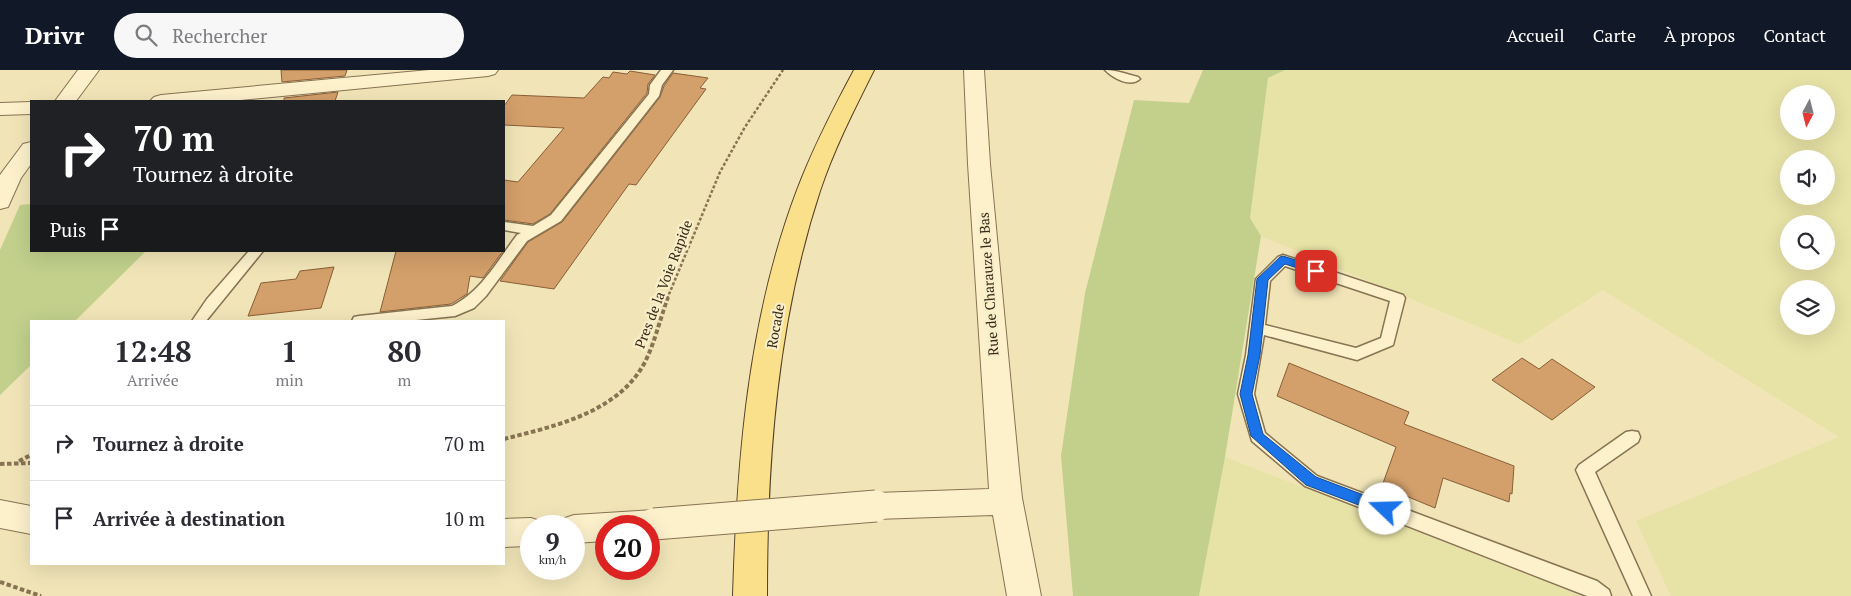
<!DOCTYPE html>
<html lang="fr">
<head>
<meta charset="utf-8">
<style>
  body { margin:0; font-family:"PT Serif",serif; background:#f7f7f7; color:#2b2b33; height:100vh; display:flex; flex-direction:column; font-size:19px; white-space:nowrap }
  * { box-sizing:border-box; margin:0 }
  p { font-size:16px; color:#7c7c81 }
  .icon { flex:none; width:28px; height:28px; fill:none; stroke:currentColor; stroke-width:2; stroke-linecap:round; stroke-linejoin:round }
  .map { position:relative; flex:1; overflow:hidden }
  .side { position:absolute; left:30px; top:250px; width:475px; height:245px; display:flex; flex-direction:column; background:#fff; border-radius:0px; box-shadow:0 5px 20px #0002 }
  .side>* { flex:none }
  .guide { position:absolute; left:30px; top:30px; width:475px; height:152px; border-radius:0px; box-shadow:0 5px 20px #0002; background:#202124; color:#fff; overflow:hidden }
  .needle { width:32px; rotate:187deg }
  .tools { position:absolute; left:1780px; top:15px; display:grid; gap:10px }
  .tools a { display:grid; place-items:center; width:55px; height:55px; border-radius:50%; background:#fff; box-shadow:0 5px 20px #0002; font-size:25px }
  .speed { position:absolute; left:520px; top:445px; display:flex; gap:10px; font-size:25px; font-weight:700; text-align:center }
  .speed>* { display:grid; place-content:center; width:65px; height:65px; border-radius:50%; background:#fff; box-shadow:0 5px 20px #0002; line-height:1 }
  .speed small { font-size:12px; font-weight:400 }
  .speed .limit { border:8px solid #d22; background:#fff; color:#111 }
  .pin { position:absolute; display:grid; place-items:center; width:42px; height:42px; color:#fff; margin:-21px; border-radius:10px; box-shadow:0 2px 8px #0006 }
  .me { position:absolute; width:55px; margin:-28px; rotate:291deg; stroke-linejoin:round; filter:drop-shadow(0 0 4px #0008) }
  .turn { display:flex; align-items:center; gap:18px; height:105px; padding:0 20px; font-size:22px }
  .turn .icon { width:65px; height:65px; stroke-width:2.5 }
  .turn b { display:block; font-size:35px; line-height:42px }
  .then { display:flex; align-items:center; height:48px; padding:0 20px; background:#0003; gap:10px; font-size:19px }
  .eta { display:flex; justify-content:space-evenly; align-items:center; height:85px; text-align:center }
  .eta b { font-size:30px; font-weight:700; line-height:35px }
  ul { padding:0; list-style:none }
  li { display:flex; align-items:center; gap:15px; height:75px; padding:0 20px; border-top:1px solid #e1e1e2 }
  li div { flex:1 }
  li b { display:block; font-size:19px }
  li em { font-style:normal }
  header { display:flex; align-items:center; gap:30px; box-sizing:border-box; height:70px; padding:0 25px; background:#111827; color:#fff }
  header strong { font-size:24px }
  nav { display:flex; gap:28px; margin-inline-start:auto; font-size:18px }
  .search { width:350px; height:45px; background:#f7f7f7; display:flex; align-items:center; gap:12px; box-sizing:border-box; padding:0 18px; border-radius:28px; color:#7c7c81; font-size:19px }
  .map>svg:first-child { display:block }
  .farmland { fill:#e7e2a5; fill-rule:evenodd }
  .green { fill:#c2d08c }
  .building { fill:#d39f6a; stroke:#895e36 }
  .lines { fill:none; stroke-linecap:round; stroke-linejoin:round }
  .lane-casing { stroke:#887352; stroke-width:3 }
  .street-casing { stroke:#887352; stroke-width:2 }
  .primary-casing { stroke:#554027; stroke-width:2 }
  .path-far1 { stroke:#887352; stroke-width:2.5; stroke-dasharray:3 2; stroke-linecap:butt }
  .path { stroke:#887352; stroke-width:4; stroke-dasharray:4.5 2.5; stroke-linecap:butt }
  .lane { fill:#fcf1cb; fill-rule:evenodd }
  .street { fill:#fcf1cb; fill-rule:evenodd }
  .primary { fill:#fae08a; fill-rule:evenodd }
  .street-bridge-casing { stroke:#887352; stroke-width:33; stroke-linecap:butt }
  .street-bridge { stroke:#fcf1cb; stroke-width:31 }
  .route { fill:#1a73e8; stroke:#114b97 }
  .labels { text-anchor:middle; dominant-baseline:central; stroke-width:4.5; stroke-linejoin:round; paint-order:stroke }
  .street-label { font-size:14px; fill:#362919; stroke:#f8eec8 }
</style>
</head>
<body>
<header>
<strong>Drivr</strong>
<div class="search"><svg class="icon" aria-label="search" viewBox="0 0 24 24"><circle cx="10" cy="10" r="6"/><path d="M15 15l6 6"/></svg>Rechercher</div>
<nav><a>Accueil</a><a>Carte</a><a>À propos</a><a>Contact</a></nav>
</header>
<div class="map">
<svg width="1851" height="526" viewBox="0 0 1851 526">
  <rect width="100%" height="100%" fill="#f1e5b8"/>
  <g class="farmland">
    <path d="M1285,0H1851V526H1671L1636,451L1839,367L1603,220L1519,274L1261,166L1250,148L1268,8ZM1789,24H1826V61H1789ZM1789,89H1826V126H1789ZM1789,154H1826V191H1789ZM1789,219H1826V256H1789Z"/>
    <polygon points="1225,387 1582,526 1199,526"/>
  </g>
  <g class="green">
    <polygon points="1203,0 1285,0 1268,8 1250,148 1261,166 1225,387 1199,526 1073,526 1061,386 1085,223 1134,30 1189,33"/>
    <polygon points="31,134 31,181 146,181 75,251 31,251 31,295 0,325 0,180 20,135"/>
  </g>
  <g class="building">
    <polygon points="281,0 347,0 345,6 282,12"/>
    <polygon points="630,1 655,5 648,14 647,23 550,144 533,154 504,150 504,110 518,112 564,58 504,55 504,36 512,25 584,28 603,7 609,8 613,2 627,4"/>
    <polygon points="673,3 708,8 700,18 706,19 636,115 629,114 554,219 500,211 528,172 562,152 660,27 664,16"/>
    <polygon points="338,22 335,31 284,31 284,28"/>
    <polygon points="396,181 503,181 483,208 470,206 467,224 451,234 380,242"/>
    <polygon points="334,197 321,238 248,246 261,213 296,209 300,201"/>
    <polygon points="1522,288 1539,299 1552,289 1595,317 1552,350 1492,310"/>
    <polygon points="1289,293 1409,342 1404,354 1514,396 1512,424 1510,423 1509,432 1443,408 1435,438 1382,416 1396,377 1277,326"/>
  </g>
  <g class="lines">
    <g class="lane-casing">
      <g id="lane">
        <path d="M661,0H673L662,15L659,26L561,151L527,171L486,226L474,238L455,246L406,251H352L354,247L359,246L452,236C481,222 498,190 517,165L521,163L504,160V152L533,156L551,145L649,24L650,15Z"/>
        <path d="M1105,0C1117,0 1126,4 1138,7L1140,9C1130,18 1113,8 1105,0Z"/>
        <polygon points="249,181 263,181 206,251 192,251 207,229"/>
        <path d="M1283,185L1403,225L1405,228L1393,275L1357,290L1264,265L1254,324L1265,363L1317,406L1597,511L1609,520L1611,526H1587L1305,416L1252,371L1238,324L1246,285L1256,209L1278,187ZM1285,196L1390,231L1381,268L1356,278L1265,255L1270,211Z"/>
        <polygon points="1632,361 1638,362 1640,367 1638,372 1595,402 1651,526 1633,526 1576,400 1579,395 1626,362"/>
      </g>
    </g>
    <g class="street-casing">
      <g id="street">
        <polygon points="78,0 99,0 76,31 55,31"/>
        <polygon points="429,0 498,0 495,4 488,6 230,31 150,31 154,27 161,25"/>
        <polygon points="964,0 984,0 990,94 1019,400 1022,428 1041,526 1007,526 993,445 876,449 865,445 860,436 865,427 876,423 989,419 968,94"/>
        <polygon points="31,32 31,44 0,45 0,33"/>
        <polygon points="31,72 31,94 21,108 8,137 0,139 0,105 23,74"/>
        <polygon points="0,430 31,436 31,464 0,458"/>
        <polygon points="654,440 666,444 670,454 666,464 649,468 649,456 606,456 606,471 574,473 574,456 559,456 562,449 574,445"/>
        <polygon points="531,448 543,452 545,456 531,456 531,476 504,477 504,449"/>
      </g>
    </g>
    <g class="primary-casing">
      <path id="primary" d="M854,0H874C854,40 834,79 820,121C777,252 767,390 767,526H733C737,390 748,249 797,120C813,78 833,39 854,0Z"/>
    </g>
    <polyline class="path-far1" points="667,229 720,102 745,57 783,0"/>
    <g class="path">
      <path d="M504,369C555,356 618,343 645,292C655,272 660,249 668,227"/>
      <polyline points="19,391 31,385"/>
      <polyline points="0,394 31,393"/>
      <polyline points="0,512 41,526"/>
    </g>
    <use href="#lane" class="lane"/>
    <use href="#street" class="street"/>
    <use href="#primary" class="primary"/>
    <g class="street-bridge-casing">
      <polyline id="street-bridge" points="654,454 876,436"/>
    </g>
    <use href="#street-bridge" class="street-bridge"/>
  </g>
  <polygon class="route" points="1283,186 1320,198 1322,201 1316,204 1285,194 1268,210 1260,285 1252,324 1263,364 1316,407 1390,435 1392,439 1390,443 1385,445 1306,415 1251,366 1240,324 1248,285 1257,209 1280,187"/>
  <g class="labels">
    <g class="street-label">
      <text transform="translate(663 214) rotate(-69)">Pres de la Voie Rapide</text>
      <text transform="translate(988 214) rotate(-94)">Rue de Charauze le Bas</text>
      <text transform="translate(775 256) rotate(-80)">Rocade</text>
    </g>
  </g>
</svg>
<div class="tools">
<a><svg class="needle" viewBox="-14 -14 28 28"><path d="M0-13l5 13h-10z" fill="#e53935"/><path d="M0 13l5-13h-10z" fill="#7c7c81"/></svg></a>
<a><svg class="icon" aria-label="sound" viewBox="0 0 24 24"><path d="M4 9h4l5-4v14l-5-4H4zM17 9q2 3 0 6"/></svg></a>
<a><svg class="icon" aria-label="search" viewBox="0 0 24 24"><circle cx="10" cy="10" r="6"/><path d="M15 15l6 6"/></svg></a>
<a><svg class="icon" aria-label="layers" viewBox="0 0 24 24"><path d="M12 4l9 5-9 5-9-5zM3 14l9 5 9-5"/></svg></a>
</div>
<div class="speed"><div>9<small>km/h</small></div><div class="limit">20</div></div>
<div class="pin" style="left:1316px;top:201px;background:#d93025"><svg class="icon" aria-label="arrive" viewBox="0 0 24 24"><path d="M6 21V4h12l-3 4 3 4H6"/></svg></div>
<svg class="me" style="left:1385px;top:439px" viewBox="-20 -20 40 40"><circle r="19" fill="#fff"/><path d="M0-13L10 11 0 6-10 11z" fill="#1a73e8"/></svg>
<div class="guide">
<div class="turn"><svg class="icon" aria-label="right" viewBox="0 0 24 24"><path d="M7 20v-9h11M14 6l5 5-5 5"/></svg><div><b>70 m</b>Tournez à droite</div></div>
<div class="then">Puis<svg class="icon" aria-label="arrive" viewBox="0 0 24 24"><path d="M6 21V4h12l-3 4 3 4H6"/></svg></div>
</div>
<section class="side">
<div class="eta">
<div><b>12:48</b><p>Arrivée</p></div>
<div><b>1</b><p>min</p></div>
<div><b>80</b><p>m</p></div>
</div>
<ul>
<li><svg class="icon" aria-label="right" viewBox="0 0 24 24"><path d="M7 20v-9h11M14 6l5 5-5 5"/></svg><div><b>Tournez à droite</b></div><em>70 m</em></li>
<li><svg class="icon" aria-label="arrive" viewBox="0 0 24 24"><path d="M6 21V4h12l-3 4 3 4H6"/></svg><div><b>Arrivée à destination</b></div><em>10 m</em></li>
</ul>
</section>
</div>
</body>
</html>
